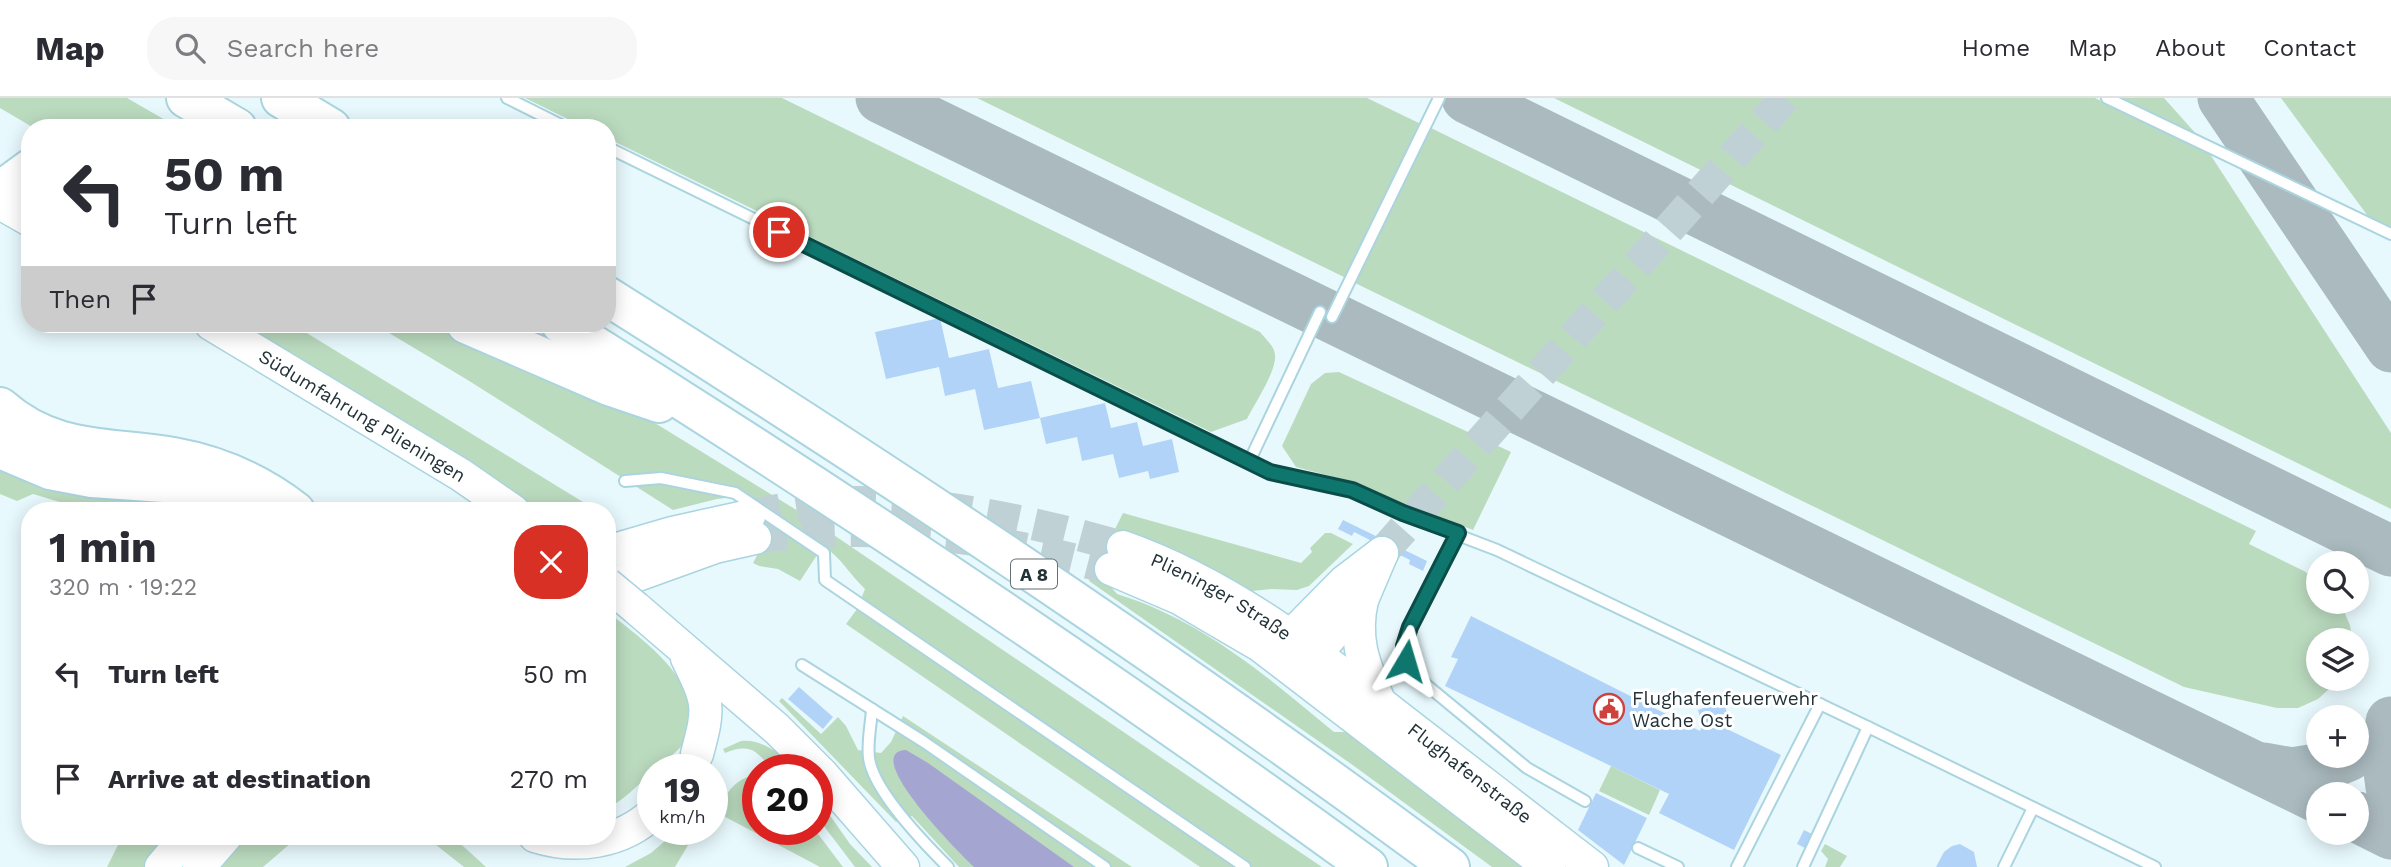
<!DOCTYPE html>
<html lang="en">
<head>
<meta charset="utf-8">
<style>
  body { margin:0; font-family:"Work Sans",sans-serif; background:#f7f7f7; color:#2b2b33; height:100vh; display:flex; flex-direction:column; font-size:26px; white-space:nowrap }
  * { box-sizing:border-box; margin:0 }
  p { font-size:23px; color:#7c7c81 }
  .icon { flex:none; width:38px; height:38px; fill:none; stroke:currentColor; stroke-width:2; stroke-linecap:round; stroke-linejoin:round }
  .map { position:relative; flex:1; overflow:hidden }
  .side { position:absolute; left:21px; top:404px; width:595px; height:343px; display:flex; flex-direction:column; background:#fff; border-radius:28px; box-shadow:0 4px 18px #0003 }
  .side>* { flex:none }
  .guide { position:absolute; left:21px; top:21px; width:595px; height:214px; border-radius:28px; box-shadow:0 4px 18px #0003; background:#fff; color:#2b2b33; overflow:hidden }
  .buttons { position:absolute; left:2306px; top:453px; display:grid; gap:14px }
  .buttons a { display:grid; place-items:center; width:63px; height:63px; border-radius:50%; background:#fff; box-shadow:0 4px 18px #0003; font-size:35px }
  .speed { position:absolute; left:637px; top:656px; display:flex; gap:14px; font-size:35px; font-weight:700; text-align:center }
  .speed>* { display:grid; place-content:center; width:91px; height:91px; border-radius:50%; background:#fff; box-shadow:0 4px 18px #0003; line-height:1 }
  .speed small { font-size:18px; font-weight:400 }
  .speed .limit { border:10px solid #d22; background:#fff; color:#111 }
  .pin { position:absolute; display:grid; place-items:center; width:60px; height:60px; color:#fff; margin:-30px; border:4px solid #fff; border-radius:50%; box-shadow:0 2px 7px #0007 }
  .me { position:absolute; width:77px; margin:-38px; rotate:7deg; stroke-linejoin:round; filter:drop-shadow(0 0 5px #0008) }
  .turn { display:flex; align-items:center; gap:24px; height:147px; padding:0 28px; font-size:32px }
  .turn .icon { width:91px; height:91px; stroke-width:2.5 }
  .turn b { display:block; font-size:49px; line-height:60px }
  .then { display:flex; align-items:center; height:66px; padding:0 28px; background:#0003; gap:14px; font-size:26px }
  .round { display:grid; place-items:center; flex:none; width:74px; height:74px; border-radius:28px; background:#f7f7f7 }
  .headline { display:flex; align-items:center; justify-content:space-between; height:119px; padding:0 28px }
  h1 { font-size:42px; font-weight:700; line-height:52px }
  ul { padding:0; list-style:none }
  li { display:flex; align-items:center; gap:21px; height:105px; padding:0 28px }
  li div { flex:1 }
  li b { display:block; font-size:26px }
  li em { font-style:normal }
  header { display:flex; align-items:center; gap:42px; box-sizing:border-box; height:98px; padding:0 35px; background:#fff; border-bottom:2px solid #e1e1e2 }
  header strong { font-size:33px }
  nav { display:flex; gap:38px; margin-inline-start:auto; font-size:24px }
  .search { width:490px; height:63px; background:#f7f7f7; display:flex; align-items:center; gap:18px; box-sizing:border-box; padding:0 24px; border-radius:28px; color:#7c7c81; font-size:26px }
  .map>svg:first-child { display:block }
  .green { fill:#bbdbbf }
  .water { fill:#a5a5d1 }
  .lines { fill:none; stroke-linecap:round; stroke-linejoin:round }
  .taxiway { stroke:#aababf; stroke-width:51 }
  .building { fill:#b1d3f8 }
  .secondary-tunnel { stroke:#c0d1d5; stroke-width:32; stroke-dasharray:32 16; stroke-linecap:butt }
  .lane-casing { stroke:#aad4df; stroke-width:14 }
  .secondary-casing { stroke:#aad4df; stroke-width:35 }
  .highway-casing { stroke:#aad4df; stroke-width:42 }
  .lane { stroke:#fff; stroke-width:10 }
  .secondary { stroke:#fff; stroke-width:32 }
  .highway { stroke:#fff; stroke-width:38 }
  .secondary-bridge-casing { stroke:#aad4df; stroke-width:35; stroke-linecap:butt }
  .secondary-bridge { stroke:#fff; stroke-width:32 }
  .route-casing { stroke:#0a4d48; stroke-width:18 }
  .route { stroke:#0f766e; stroke-width:12 }
  .labels { text-anchor:middle; dominant-baseline:central; stroke-width:6; stroke-linejoin:round; paint-order:stroke }
  .shield { fill:#fff; stroke:#647073; stroke-width:2 }
  .shield-label { font-size:18px; font-weight:bold; fill:#223237 }
  .street-label { font-size:19px; fill:#223237; stroke:#fff }
  .poi-label { font-size:19px; fill:#223237; stroke:#fff; text-anchor:start }
</style>
</head>
<body>
<header>
<strong>Map</strong>
<div class="search"><svg class="icon" aria-label="search" viewBox="0 0 24 24"><circle cx="10" cy="10" r="6"/><path d="M15 15l6 6"/></svg>Search here</div>
<nav><a>Home</a><a>Map</a><a>About</a><a>Contact</a></nav>
</header>
<div class="map">
<svg width="2391" height="769" viewBox="0 0 2391 769">
  <rect width="100%" height="100%" fill="#e8f9fd"/>
  <g class="green">
    <polygon points="0,0 127,0 179,30 34,30 0,10"/>
    <path d="M525,0H782L1260,234C1265,240 1275,249 1275,257C1277,273 1254,306 1247,321L1211,334L607,40V30H586Z"/>
    <polygon points="977,0 1367,0 1421,26 1346,180"/>
    <polygon points="1554,0 2095,0 2208,53 2391,335 2391,411"/>
    <polygon points="2119,0 2164,0 2198,38"/>
    <polygon points="2281,0 2391,0 2391,131 2370,121"/>
    <polygon points="1431,30 2256,433 2249,446 2304,473 2319,484 2319,504 2339,504 2341,507 2350,527 2352,542 2319,542 2319,581 2340,581 2318,601 2298,610 2277,610 2184,589 1355,185"/>
    <polygon points="239,226 292,226 583,404 578,413 542,413 421,336"/>
    <path d="M374,226H439L637,314L803,416L1322,769H1200L846,526L857,511L865,491C850,477 841,459 823,448L800,483L778,471L759,468L753,465L760,452L757,417L734,399L717,401L673,412L466,281Z"/>
    <polygon points="1339,274 1511,354 1473,432 1442,420 1410,411 1360,386 1296,369 1282,348 1311,286 1325,275"/>
    <polygon points="0,364 202,413 76,413 63,405 33,396 17,403 0,396"/>
    <path d="M1123,415L1301,465L1312,454L1310,450L1325,435H1331L1353,446L1309,488L1297,492L1271,491L1252,493L1109,479L1111,489L1117,496C1204,523 1266,578 1334,634H1351L1532,769H1492L1354,668L1089,483Z"/>
    <path d="M607,513C638,539 692,574 690,619C690,626 690,634 687,640C679,654 664,663 653,673C638,687 625,701 607,711Z"/>
    <polygon points="782,600 821,636 838,619 846,628 858,652 881,655 891,644 903,618 1132,769 959,769 912,718 896,724 779,603"/>
    <path d="M741,643C764,641 782,657 797,672C792,672 785,673 780,672C759,667 760,640 725,655L723,651Z"/>
    <polygon points="1611,668 1660,692 1649,717 1599,693"/>
    <path d="M758,677V732H815L843,769H820L716,714C726,696 735,679 758,677Z"/>
    <polygon points="817,699 850,746 872,769 855,769 817,719"/>
    <polygon points="678,732 697,732 675,769 625,769 651,755"/>
    <polygon points="122,739 171,739 145,769 107,769"/>
    <polygon points="247,739 298,739 263,769 219,769"/>
    <polygon points="426,739 453,739 486,769 464,769"/>
    <polygon points="1825,746 1847,758 1840,769 1825,769 1828,761 1821,753"/>
  </g>
  <path class="water" d="M906,652L928,665L1074,769H974C962,758 858,654 906,652Z"/>
  <g class="lines">
    <g class="taxiway">
      <polyline points="881,0 2319,700"/>
      <polyline points="1467,0 2391,453"/>
      <polyline points="2223,0 2391,249"/>
      <polyline points="2391,624 2387,659 2391,689"/>
      <polyline points="2263,670 2292,675 2317,671 2348,658"/>
      <polyline points="2357,719 2391,736"/>
    </g>
  </g>
  <g class="building">
    <polygon points="940,220 949,260 989,251 998,290 1031,283 1040,320 984,332 975,291 945,298 939,269 886,281 875,234"/>
    <polygon points="1105,305 1111,330 1137,324 1143,348 1172,341 1179,374 1150,381 1148,373 1119,380 1113,356 1082,363 1077,339 1046,346 1040,320"/>
    <polygon points="1343,422 1427,463 1423,473 1409,466 1410,462 1354,434 1352,438 1338,431"/>
    <polygon points="1471,518 1700,633 1702,628 1698,612 1723,603 1732,629 1727,631 1781,657 1734,752 1659,715 1669,696 1445,588 1458,561 1451,559"/>
    <polygon points="799,589 833,619 823,631 788,601"/>
    <polygon points="1596,695 1647,720 1624,767 1578,732"/>
    <polygon points="1804,732 1812,736 1805,750 1797,746"/>
    <polygon points="1960,746 1974,754 1977,769 1936,769 1944,754 1952,748"/>
  </g>
  <g class="lines">
    <g class="secondary-tunnel">
      <path d="M749,418C775,412 801,407 828,405C924,399 1031,423 1123,449"/>
      <path d="M755,440C876,423 995,439 1111,471"/>
      <polyline points="1382,455 1785,0"/>
    </g>
    <g class="lane-casing">
      <g id="lane">
        <polyline points="507,0 567,30"/>
        <polyline points="2107,0 2391,136"/>
        <polyline points="607,49 1270,374 1352,392 1403,416 1497,452 1868,629 2155,769"/>
        <polyline points="1332,219 1439,0"/>
        <polyline points="1249,364 1320,214"/>
        <polyline points="625,383 661,380 735,395 824,455 825,482 1245,769"/>
        <path d="M1458,435C1447,457 1403,532 1404,551C1404,563 1411,570 1418,580L1527,670L1585,703"/>
        <polyline points="802,567 924,644 1105,769"/>
        <path d="M872,611C871,627 867,644 869,660C873,692 925,746 948,769"/>
        <polyline points="1638,750 1678,769"/>
        <polyline points="1737,769 1820,606"/>
        <polyline points="1803,769 1868,629"/>
        <polyline points="2004,769 2033,710"/>
      </g>
    </g>
    <g class="secondary-casing">
      <g id="secondary">
        <polyline points="0,105 30,122"/>
        <path id="s1" d="M211,226L461,377L513,413"/>
        <path id="s2" d="M1123,449C1228,486 1315,554 1402,622C1465,671 1529,720 1592,769"/>
        <polyline points="607,454 672,435 749,418"/>
        <polyline points="1111,471 1179,500 1261,548 1549,769"/>
        <polyline points="607,488 715,449 755,440"/>
        <path d="M1362,502C1353,542 1364,566 1379,603"/>
        <polyline points="636,510 777,631 821,675 903,769"/>
        <polyline points="1278,551 1344,484 1382,455"/>
        <path d="M687,560C709,605 710,608 697,656"/>
        <polyline points="1302,572 1362,502 1382,455"/>
        <path d="M535,738C575,751 622,745 653,715"/>
        <polyline points="161,769 187,738"/>
        <polyline points="199,769 226,738"/>
      </g>
    </g>
    <g class="highway-casing">
      <g id="highway">
        <polyline points="186,0 237,30"/>
        <polyline points="281,0 331,30"/>
        <polyline points="0,93 30,71"/>
        <path d="M607,198C894,378 1177,567 1450,769"/>
        <polyline points="466,226 609,288 659,305"/>
        <path d="M561,226C836,398 1106,578 1368,769"/>
        <path d="M0,309C53,356 108,348 173,359C218,367 259,385 295,413"/>
        <polyline points="0,351 50,372 92,380 164,385 209,397 245,413"/>
      </g>
    </g>
    <use href="#lane" class="lane"/>
    <use href="#secondary" class="secondary"/>
    <use href="#highway" class="highway"/>
    <g class="secondary-bridge-casing">
      <polyline id="secondary-bridge" points="607,486 636,510"/>
    </g>
    <use href="#secondary-bridge" class="secondary-bridge"/>
  </g>
  <g class="lines">
    <g class="route-casing">
      <polyline id="route" points="779,134 1270,374 1352,392 1403,415 1458,435 1410,529 1404,548 1406,563"/>
    </g>
    <use href="#route" class="route"/>
  </g>
  <defs>
    <g id="civic-ring" transform="scale(1.575)"><circle r="9.5" fill="#fff" stroke="#cf413d" stroke-width="1.5"/><path d="M-.6-6.5H3V-4.5H.6V-3L4-1V1h2V6H-6V1h2V-1L-.6-3ZM-1.2 2.5V6h2.4V2.5Z" fill="#cf413d"/></g>
  </defs>
  <g fill-rule="evenodd">
    <use href="#civic-ring" x="1609" y="611"/>
  </g>
  <g class="labels">
    <rect class="shield" x="1011" y="461.5" width="46" height="29" rx="5"/>
    <g class="shield-label">
      <text x="1034" y="476">A 8</text>
    </g>
    <g class="street-label">
      <text stroke="none"><textPath href="#s1" startOffset="177">Südumfahrung Plieningen</textPath></text>
      <text stroke="none"><textPath href="#s2" startOffset="110">Plieninger Straße</textPath></text>
      <text stroke="none"><textPath href="#s2" startOffset="416">Flughafenstraße</textPath></text>
    </g>
    <g class="poi-label">
      <text x="1632" y="600">Flughafenfeuerwehr<tspan x="1632" dy="22">Wache Ost</tspan></text>
    </g>
  </g>
</svg>
<div class="buttons">
<a><svg class="icon" aria-label="search" viewBox="0 0 24 24"><circle cx="10" cy="10" r="6"/><path d="M15 15l6 6"/></svg></a>
<a><svg class="icon" aria-label="layers" viewBox="0 0 24 24"><path d="M12 4l9 5-9 5-9-5zM3 14l9 5 9-5"/></svg></a>
<a>+</a>
<a>−</a>
</div>
<div class="speed"><div>19<small>km/h</small></div><div class="limit">20</div></div>
<div class="pin" style="left:779px;top:134px;background:#d93025"><svg class="icon" aria-label="arrive" viewBox="0 0 24 24"><path d="M6 21V4h12l-3 4 3 4H6"/></svg></div>
<svg class="me" style="left:1406px;top:563px" viewBox="-20 -20 40 40"><path d="M0-17L14 15 0 8-14 15z" fill="#0f766e" stroke="#fff" stroke-width="4"/></svg>
<div class="guide">
<div class="turn"><svg class="icon" aria-label="left" viewBox="0 0 24 24"><path d="M17 20v-9H6M10 6l-5 5 5 5"/></svg><div><b>50 m</b>Turn left</div></div>
<div class="then">Then<svg class="icon" aria-label="arrive" viewBox="0 0 24 24"><path d="M6 21V4h12l-3 4 3 4H6"/></svg></div>
</div>
<section class="side">
<div class="headline"><div><h1>1 min</h1><p>320 m · 19:22</p></div><a class="round" style="background:#d93025;color:#fff"><svg class="icon" aria-label="close" viewBox="0 0 24 24"><path d="M6 6l12 12M18 6L6 18"/></svg></a></div>
<ul>
<li><svg class="icon" aria-label="left" viewBox="0 0 24 24"><path d="M17 20v-9H6M10 6l-5 5 5 5"/></svg><div><b>Turn left</b></div><em>50 m</em></li>
<li><svg class="icon" aria-label="arrive" viewBox="0 0 24 24"><path d="M6 21V4h12l-3 4 3 4H6"/></svg><div><b>Arrive at destination</b></div><em>270 m</em></li>
</ul>
</section>
</div>
</body>
</html>
